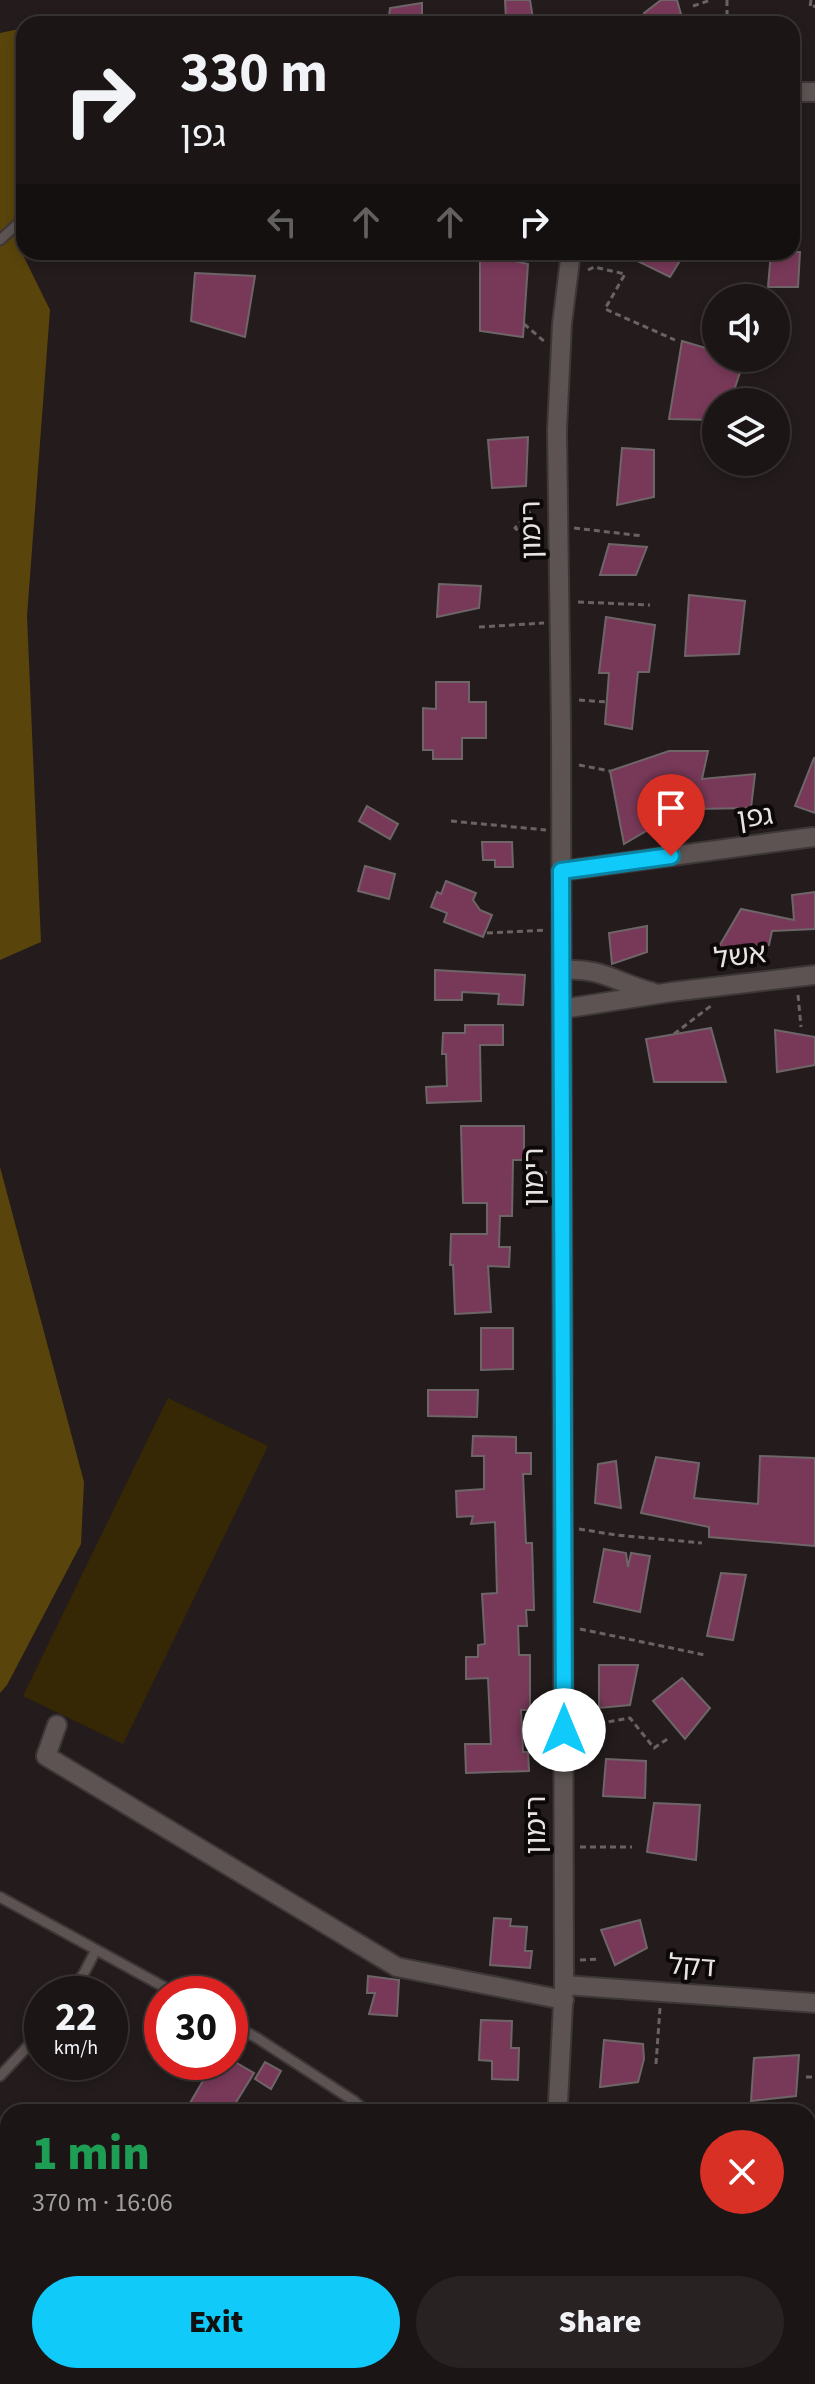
<!DOCTYPE html>
<html lang="en">
<head>
<meta charset="utf-8">
<style>
  body { margin:0; font-family:"Source Sans 3","Noto Sans Hebrew",sans-serif; background:#282222; color:#f1f3f6; height:100vh; display:flex; flex-direction:column; font-size:30px; white-space:nowrap }
  * { box-sizing:border-box; margin:0 }
  p { font-size:26px; color:#a09fa0 }
  .icon { flex:none; width:44px; height:44px; fill:none; stroke:currentColor; stroke-width:2; stroke-linecap:round; stroke-linejoin:round }
  .map { position:relative; flex:1; overflow:hidden }
  .side { position:absolute; left:0px; top:2104px; width:816px; height:280px; display:flex; flex-direction:column; background:#1b1515; border-radius:24px 24px 0 0; box-shadow:0 4px 12px #0003,0 0 0 2px #393434 }
  .side>* { flex:none }
  .hud { position:absolute; left:16px; top:16px; width:784px; height:244px; border-radius:24px; box-shadow:0 4px 12px #0003,0 0 0 2px #393434; background:#1b1515; color:#f1f3f6; overflow:hidden }
  .tools { position:absolute; left:702px; top:284px; display:grid; gap:16px }
  .tools a { display:grid; place-items:center; width:88px; height:88px; border-radius:50%; background:#1b1515; box-shadow:0 4px 12px #0003,0 0 0 2px #393434; font-size:40px }
  .speed { position:absolute; left:24px; top:1976px; display:flex; gap:16px; font-size:40px; font-weight:700; text-align:center }
  .speed>* { display:grid; place-content:center; width:104px; height:104px; border-radius:50%; background:#1b1515; box-shadow:0 4px 12px #0003,0 0 0 2px #393434; line-height:1 }
  .speed small { font-size:20px; font-weight:400 }
  .speed .limit { border:12px solid #d22; background:#fff; color:#111 }
  .pin { position:absolute; display:grid; place-items:center; width:68px; height:68px; color:#fff; margin:-82px -34px; border-radius:50% 50% 50% 0; rotate:-45deg; box-shadow:0 0 8px #0007 }
  .pin .icon { rotate:45deg }
  .me { position:absolute; width:88px; margin:-44px; rotate:0deg; stroke-linejoin:round; filter:drop-shadow(0 0 6px #0008) }
  .turn { display:flex; align-items:center; gap:28px; height:168px; padding:0 32px; font-size:36px }
  .turn .icon { width:104px; height:104px; stroke-width:2.5 }
  .turn b { display:block; font-size:56px; line-height:68px }
  .lanes { display:flex; align-items:center; height:76px; padding:0 32px; background:#0003; justify-content:center; gap:40px; direction:ltr }
  .lanes .off { opacity:.35 }
  .round { display:grid; place-items:center; flex:none; width:84px; height:84px; border-radius:42px; background:#282222 }
  .overview { display:flex; align-items:center; justify-content:space-between; height:136px; padding:0 32px }
  h1 { font-size:48px; font-weight:800; line-height:60px; color:#1e9e55 }
  .cta { display:flex; gap:16px; margin-top:auto; padding:16px 32px }
  .cta a { flex:1; height:92px; border-radius:48px; background:#10cafa; color:#111; font-size:32px; font-weight:800; line-height:92px; text-align:center }
  .cta a+a { background:#282222; color:#f1f3f6 }
  .map>svg:first-child { display:block }
  .green { fill:#362804 }
  .forest { fill:#59440b }
  .building { fill:#783958; stroke:#6e6568; stroke-width:2 }
  .lines { fill:none; stroke-linecap:round; stroke-linejoin:round }
  .service-casing { stroke:#3d3737; stroke-width:13 }
  .minor-casing { stroke:#3d3737; stroke-width:22 }
  .tertiary-casing { stroke:#3d3737; stroke-width:28 }
  .path { stroke:#6a6363; stroke-width:3; stroke-dasharray:6 4; stroke-linecap:butt }
  .service { stroke:#5c5352; stroke-width:9 }
  .minor { stroke:#5c5352; stroke-width:18 }
  .tertiary { stroke:#5c5352; stroke-width:24 }
  .route-casing { stroke:#0a83a2; stroke-width:20 }
  .route { stroke:#10cafa; stroke-width:14 }
  .labels { text-anchor:middle; dominant-baseline:central; stroke-width:8; stroke-linejoin:round; paint-order:stroke }
  .street-label { font-size:28px; fill:#e8e3e2; stroke:#0b0807 }
</style>
</head>
<body>
<div class="map">
<svg width="815" height="2384" viewBox="0 0 815 2384">
  <rect width="100%" height="100%" fill="#241c1c"/>
  <polygon class="green" points="168,1398 268,1446 123,1744 23,1696"/>
  <g class="forest">
    <polygon points="24,28 24,242 19,247 50,310 27,616 41,942 0,960 0,33"/>
    <polygon points="0,1167 84,1482 81,1544 7,1685 0,1693"/>
  </g>
  <g class="building">
    <polygon points="505,0 530,0 533,19 506,19"/>
    <polygon points="661,0 677,0 681,14 649,24 644,13"/>
    <polygon points="422,3 422,24 388,24 390,8"/>
    <polygon points="619,252 675,252 683,256 670,277"/>
    <polygon points="771,252 800,252 798,287 768,287"/>
    <polygon points="480,253 528,264 523,337 480,331"/>
    <polygon points="195,273 255,276 245,337 191,321"/>
    <polygon points="682,341 716,351 716,358 745,358 730,402 716,402 716,420 669,419"/>
    <polygon points="528,437 526,486 492,488 488,440"/>
    <polygon points="622,448 654,450 654,497 617,505"/>
    <polygon points="609,544 647,547 636,575 600,575"/>
    <polygon points="439,584 481,586 479,608 437,617"/>
    <polygon points="689,595 745,601 739,654 685,656"/>
    <polygon points="606,617 655,625 649,672 638,672 632,729 605,724 609,673 599,673"/>
    <polygon points="436,682 469,682 469,702 486,702 486,738 462,738 462,759 433,759 433,750 423,750 423,708 436,709"/>
    <polygon points="669,751 708,751 702,779 755,774 751,808 695,809 690,832 655,826 624,844 610,771"/>
    <polygon points="814,758 815,758 815,813 795,806"/>
    <polygon points="367,806 398,824 390,839 359,821"/>
    <polygon points="482,842 512,842 513,867 495,867 495,860 483,860"/>
    <polygon points="365,866 395,874 389,899 358,891"/>
    <polygon points="446,881 476,893 473,900 480,910 492,915 483,937 444,922 447,913 431,907 437,892 441,894"/>
    <polygon points="815,892 815,929 772,931 769,945 717,950 741,909 794,920 792,895"/>
    <polygon points="647,926 647,952 612,964 609,933"/>
    <polygon points="435,970 525,975 523,1005 498,1004 499,994 462,992 462,1000 435,1000"/>
    <polygon points="465,1025 503,1025 503,1045 480,1045 481,1101 427,1103 426,1087 447,1086 446,1054 442,1054 443,1033 465,1033"/>
    <polygon points="711,1028 726,1082 654,1082 646,1039"/>
    <polygon points="775,1030 815,1037 815,1065 777,1072"/>
    <polygon points="461,1126 524,1126 524,1160 513,1160 512,1216 500,1216 499,1247 510,1247 509,1267 488,1266 491,1312 455,1314 453,1265 450,1265 451,1234 487,1234 487,1203 463,1203"/>
    <polygon points="481,1328 513,1328 513,1369 481,1370"/>
    <polygon points="428,1390 478,1390 477,1417 428,1416"/>
    <polygon points="473,1436 516,1437 516,1453 531,1453 531,1474 523,1474 526,1543 532,1543 534,1610 526,1610 527,1626 518,1626 519,1655 530,1655 530,1710 521,1710 523,1752 528,1752 529,1771 466,1773 465,1744 491,1744 488,1678 466,1679 466,1657 478,1657 478,1645 485,1644 482,1594 497,1593 495,1522 471,1524 473,1516 457,1517 456,1491 484,1489 484,1456 472,1456"/>
    <polygon points="760,1456 815,1458 815,1546 709,1537 709,1527 641,1513 656,1457 699,1463 694,1498 758,1504"/>
    <polygon points="616,1461 621,1508 595,1503 598,1464"/>
    <polygon points="604,1549 626,1553 628,1567 631,1553 650,1556 640,1612 594,1602"/>
    <polygon points="721,1573 746,1575 733,1640 707,1636"/>
    <polygon points="599,1665 638,1665 630,1705 599,1708"/>
    <polygon points="682,1678 710,1708 685,1739 653,1701"/>
    <polygon points="606,1759 646,1761 645,1798 603,1796"/>
    <polygon points="654,1803 700,1805 696,1860 647,1852"/>
    <polygon points="494,1918 511,1919 510,1926 527,1927 525,1951 532,1951 530,1968 490,1965"/>
    <polygon points="640,1920 647,1948 615,1965 601,1930"/>
    <polygon points="368,1976 399,1980 397,2016 369,2014 375,1993 367,1993"/>
    <polygon points="481,2020 512,2021 511,2048 519,2048 518,2080 492,2079 492,2061 479,2060"/>
    <polygon points="604,2040 643,2044 644,2059 638,2082 600,2087"/>
    <polygon points="799,2055 796,2096 751,2101 754,2058"/>
    <polygon points="214,2062 235,2062 254,2073 230,2112 205,2112 190,2103"/>
    <polygon points="265,2062 281,2071 271,2089 255,2079"/>
  </g>
  <g class="lines">
    <g class="service-casing">
      <g id="service">
        <polyline points="0,240 24,218"/>
        <polyline points="0,1897 177,1994"/>
        <polyline points="69,1994 84,1973 96,1950"/>
        <polyline points="230,2023 257,2038 354,2101 367,2112"/>
        <polyline points="0,2076 42,2031"/>
      </g>
    </g>
    <g class="minor-casing">
      <g id="minor">
        <polyline points="792,92 815,92"/>
        <polyline points="561,871 813,837"/>
        <path d="M562,970C601,967 617,983 652,992"/>
        <polyline points="562,1009 671,992 815,975"/>
        <polyline points="57,1725 46,1756 397,1967 564,2000"/>
        <polyline points="564,1985 815,2003"/>
        <polyline points="558,2103 564,1985 561,727 557,430 562,324 571,252"/>
      </g>
    </g>
    <g class="tertiary-casing">
      <g id="tertiary">
        <polyline points="682,2376 689,2384"/>
        <polyline points="425,2384 430,2376"/>
      </g>
    </g>
    <g class="path">
      <polyline points="727,0 727,24"/>
      <polyline points="811,0 810,7 815,6"/>
      <polyline points="693,6 711,0"/>
      <polyline points="230,262 230,252"/>
      <polyline points="588,270 594,267 625,274 605,309 675,340"/>
      <polyline points="524,324 545,342"/>
      <polyline points="574,528 643,536"/>
      <polyline points="541,549 515,528 541,499"/>
      <polyline points="578,602 650,605"/>
      <polyline points="479,627 544,623"/>
      <polyline points="579,700 607,702"/>
      <polyline points="579,765 610,771"/>
      <polyline points="451,821 546,830"/>
      <polyline points="487,933 546,930"/>
      <polyline points="798,995 801,1027"/>
      <polyline points="674,1034 712,1005"/>
      <polyline points="533,1171 547,1173"/>
      <polyline points="579,1529 616,1535 702,1543"/>
      <polyline points="580,1629 705,1655"/>
      <polyline points="579,1727 630,1718 654,1748 669,1738"/>
      <polyline points="580,1847 632,1847"/>
      <polyline points="580,1960 600,1959"/>
      <polyline points="656,2064 660,2008"/>
      <polyline points="806,2077 815,2077"/>
    </g>
    <use href="#service" class="service"/>
    <use href="#minor" class="minor"/>
    <use href="#tertiary" class="tertiary"/>
  </g>
  <g class="lines">
    <g class="route-casing">
      <polyline id="route" points="564,1730 561,871 671,856"/>
    </g>
    <use href="#route" class="route"/>
  </g>
  <g class="labels">
    <g class="street-label">
      <text transform="translate(531 530) rotate(-91)">רימון</text>
      <text transform="translate(755 817) rotate(-8)">גפן</text>
      <text transform="translate(740 956) rotate(-7)">אשל</text>
      <text transform="translate(534 1177) rotate(-90)">רימון</text>
      <text transform="translate(536 1825) rotate(-90)">רימון</text>
      <text transform="translate(692 1966) rotate(4)">דקל</text>
    </g>
  </g>
</svg>
<div class="tools">
<a><svg class="icon" aria-label="sound" viewBox="0 0 24 24"><path d="M4 9h4l5-4v14l-5-4H4zM17 9q2 3 0 6"/></svg></a>
<a><svg class="icon" aria-label="layers" viewBox="0 0 24 24"><path d="M12 4l9 5-9 5-9-5zM3 14l9 5 9-5"/></svg></a>
</div>
<div class="speed"><div>22<small>km/h</small></div><div class="limit">30</div></div>
<div class="pin" style="left:671px;top:856px;background:#d93025"><svg class="icon" aria-label="arrive" viewBox="0 0 24 24"><path d="M6 21V4h12l-3 4 3 4H6"/></svg></div>
<svg class="me" style="left:564px;top:1730px" viewBox="-20 -20 40 40"><circle r="19" fill="#fff"/><path d="M0-13L10 11 0 6-10 11z" fill="#10cafa"/></svg>
<div class="hud">
<div class="turn"><svg class="icon" aria-label="right" viewBox="0 0 24 24"><path d="M7 20v-9h11M14 6l5 5-5 5"/></svg><div><b>330 m</b>גפן</div></div>
<div class="lanes"><svg class="icon off" aria-label="left" viewBox="0 0 24 24"><path d="M17 20v-9H6M10 6l-5 5 5 5"/></svg><svg class="icon off" aria-label="ahead" viewBox="0 0 24 24"><path d="M12 20V5M6 11l6-6 6 6"/></svg><svg class="icon off" aria-label="ahead" viewBox="0 0 24 24"><path d="M12 20V5M6 11l6-6 6 6"/></svg><svg class="icon" aria-label="right" viewBox="0 0 24 24"><path d="M7 20v-9h11M14 6l5 5-5 5"/></svg></div>
</div>
<section class="side">
<div class="overview"><div><h1>1 min</h1><p>370 m · 16:06</p></div><a class="round" style="background:#d93025;color:#fff"><svg class="icon" aria-label="close" viewBox="0 0 24 24"><path d="M6 6l12 12M18 6L6 18"/></svg></a></div>
<div class="cta"><a>Exit</a><a>Share</a></div>
</section>
</div>
</body>
</html>
